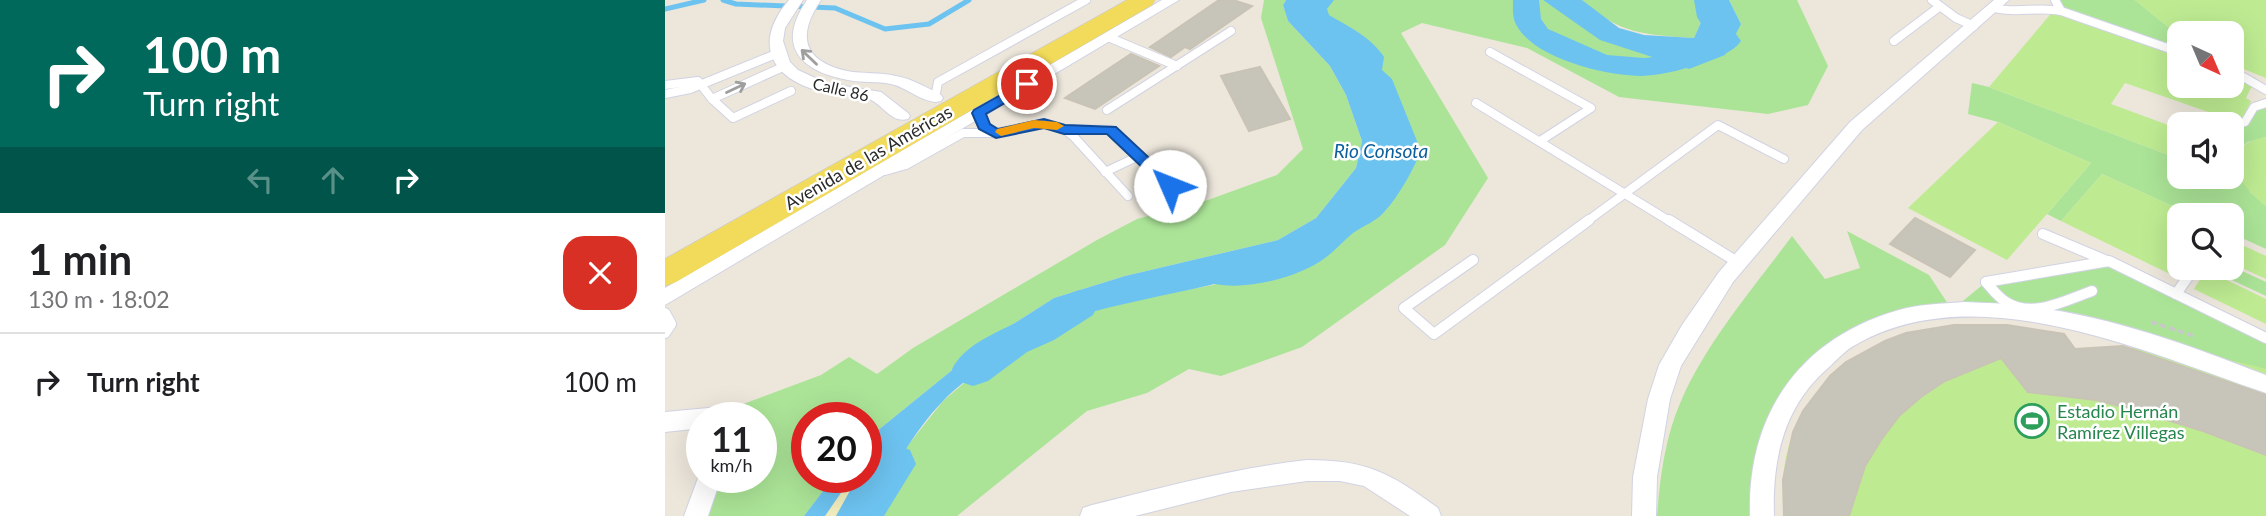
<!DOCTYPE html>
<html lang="en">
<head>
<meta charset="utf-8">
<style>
  body { margin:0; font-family:Lato,sans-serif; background:#f6f6f6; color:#202124; height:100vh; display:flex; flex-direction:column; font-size:26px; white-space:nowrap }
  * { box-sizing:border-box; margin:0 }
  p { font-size:23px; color:#757577 }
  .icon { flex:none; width:38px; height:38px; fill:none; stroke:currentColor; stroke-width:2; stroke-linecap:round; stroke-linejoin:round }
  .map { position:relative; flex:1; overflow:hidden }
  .drawer { display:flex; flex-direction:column; background:#fff; width:665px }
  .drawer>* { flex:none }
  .hud { background:#00695c; color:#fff; overflow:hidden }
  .needle { width:46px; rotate:136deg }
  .controls { position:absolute; left:1502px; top:21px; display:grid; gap:14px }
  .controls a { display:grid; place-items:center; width:77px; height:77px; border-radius:14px; background:#fff; box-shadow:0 7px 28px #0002; font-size:35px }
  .speed { position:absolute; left:21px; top:402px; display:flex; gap:14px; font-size:35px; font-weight:700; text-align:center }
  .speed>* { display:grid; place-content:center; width:91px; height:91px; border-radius:50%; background:#fff; box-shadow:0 7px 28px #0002; line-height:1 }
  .speed small { font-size:18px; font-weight:400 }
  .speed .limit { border:10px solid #d22; background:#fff; color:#111 }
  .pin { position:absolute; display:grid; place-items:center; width:60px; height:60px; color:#fff; margin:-30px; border:4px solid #fff; border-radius:50%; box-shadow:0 2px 7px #0007 }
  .me { position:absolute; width:77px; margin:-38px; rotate:314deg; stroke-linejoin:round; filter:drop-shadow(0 0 5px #0008) }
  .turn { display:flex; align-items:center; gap:24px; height:147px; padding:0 28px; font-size:32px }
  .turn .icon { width:91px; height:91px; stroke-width:2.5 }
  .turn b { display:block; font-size:49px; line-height:60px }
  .lanes { display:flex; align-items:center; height:66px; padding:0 28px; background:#0003; justify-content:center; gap:35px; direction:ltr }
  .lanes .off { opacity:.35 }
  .round { display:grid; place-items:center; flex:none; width:74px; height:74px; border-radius:21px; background:#f6f6f6 }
  .head { display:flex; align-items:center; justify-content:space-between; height:119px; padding:0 28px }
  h1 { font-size:42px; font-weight:700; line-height:52px }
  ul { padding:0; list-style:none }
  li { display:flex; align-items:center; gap:21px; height:98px; padding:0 28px; border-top:2px solid #e0e0e0 }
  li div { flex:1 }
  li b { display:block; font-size:26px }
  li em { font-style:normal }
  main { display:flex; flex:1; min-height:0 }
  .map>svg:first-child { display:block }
  .green { fill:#abe497 }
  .sand { fill:#f2eebe }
  .pitch { fill:#beeb92 }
  .water { fill:#6dc3f0 }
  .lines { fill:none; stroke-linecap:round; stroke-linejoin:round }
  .stream { stroke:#6dc3f0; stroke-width:5 }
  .river { fill:#6dc3f0; fill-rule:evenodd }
  .building { fill:#c7c4ba; stroke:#c8c3b5; stroke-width:2 }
  .lane-far1-casing { stroke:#d1d3e3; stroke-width:10 }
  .lane-casing { stroke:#d1d3e3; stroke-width:12 }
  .street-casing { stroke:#d1d3e3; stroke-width:2 }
  .primary-casing { stroke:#c8c8c8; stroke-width:1 }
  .path { stroke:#c8c8c8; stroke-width:3.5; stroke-dasharray:6 3.5; stroke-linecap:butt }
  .lane-far1 { stroke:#fff; stroke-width:8 }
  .lane { stroke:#fff; stroke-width:10 }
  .street { fill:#fff; fill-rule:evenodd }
  .primary { fill:#f2db5a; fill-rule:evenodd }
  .oneway { stroke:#9f9f9f }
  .route { fill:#1a73e8; stroke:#114b97; stroke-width:2 }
  .slow { fill:#f59e0b }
  .labels { text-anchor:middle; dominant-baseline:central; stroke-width:5; stroke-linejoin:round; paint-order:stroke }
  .far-street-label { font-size:16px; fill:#2a2a2a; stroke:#fff }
  .street-label { font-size:18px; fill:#2a2a2a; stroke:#fff }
  .leisure-label { font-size:18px; fill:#27864d; stroke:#fff; text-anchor:start }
  .water-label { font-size:19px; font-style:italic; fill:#0b5f9c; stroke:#fff }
</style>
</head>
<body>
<main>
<section class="drawer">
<div class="hud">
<div class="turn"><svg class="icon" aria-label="right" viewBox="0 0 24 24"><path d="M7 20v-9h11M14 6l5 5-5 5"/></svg><div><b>100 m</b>Turn right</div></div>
<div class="lanes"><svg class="icon off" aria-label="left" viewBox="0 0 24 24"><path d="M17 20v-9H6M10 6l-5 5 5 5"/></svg><svg class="icon off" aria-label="ahead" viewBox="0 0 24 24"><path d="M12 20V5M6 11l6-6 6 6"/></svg><svg class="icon" aria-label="right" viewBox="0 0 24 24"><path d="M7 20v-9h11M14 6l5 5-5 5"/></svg></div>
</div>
<div class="head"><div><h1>1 min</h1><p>130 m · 18:02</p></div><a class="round" style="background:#d93025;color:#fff"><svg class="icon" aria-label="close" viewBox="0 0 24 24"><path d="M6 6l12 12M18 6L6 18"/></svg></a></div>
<ul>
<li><svg class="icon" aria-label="right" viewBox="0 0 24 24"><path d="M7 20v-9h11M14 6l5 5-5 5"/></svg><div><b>Turn right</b></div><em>100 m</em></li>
</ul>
</section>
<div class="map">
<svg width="1601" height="516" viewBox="0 0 1601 516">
  <rect width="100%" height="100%" fill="#ece6db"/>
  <g class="green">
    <polygon points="599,0 621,0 618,5 623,21 665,66 681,95 697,141 691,168 651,218 613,240 460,276 389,298 328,337 201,440 201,418 142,418 142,478 168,478 139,516 31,516 44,478 96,478 96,418 64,418 73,406 156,375 184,357 212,374 248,348 432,240 472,219 543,200 612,175 638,149 596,18"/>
    <path d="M654,0H878L902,15L1024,69L1076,24L1064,0H1132L1163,66L1143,105L1103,114L954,97L862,48L757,23L736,33L823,178L780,245L637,347L556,376L524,369L482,393L422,411L292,516H203L236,454L278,401L348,341L412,315L483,297L548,285L647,250L690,223L740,150C728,119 711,84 691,57C677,39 655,29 648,7Z"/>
    <path d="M917,0H1032L1037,20L1029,38C981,35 953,34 917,0Z"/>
    <polygon points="1390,0 1470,0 1514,36 1514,52 1396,11"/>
    <polygon points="1307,83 1324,87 1514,159 1514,177 1566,177 1566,146 1594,105 1601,104 1601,137 1583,142 1573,148 1585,192 1601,206 1601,249 1566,233 1566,215 1527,215 1437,174 1396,221 1382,214 1426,163 1333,122 1303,114"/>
    <path d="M1182,231L1264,275L1287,310L1321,282L1444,261L1601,338V384L1470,336L1287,310L1206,328L1127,391L1097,516H992C995,477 1000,437 1016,401C1041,343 1089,287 1127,236L1160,279L1195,268Z"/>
    <polygon points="1566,266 1601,282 1601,296 1541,268"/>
  </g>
  <polygon class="sand" points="223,447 195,516 160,516 180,487 190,478 201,478 201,468"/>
  <g class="pitch">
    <polygon points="1470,0 1601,0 1601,78 1566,64 1566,33 1514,33 1514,36"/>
    <polygon points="1389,10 1514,52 1514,86 1566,86 1566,70 1591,78 1581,98 1586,101 1575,123 1460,83 1446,104 1514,129 1514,159 1324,87"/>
    <polygon points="1333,122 1426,163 1342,260 1243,208"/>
    <path d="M1601,137V206C1572,184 1548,147 1601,137Z"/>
    <polygon points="1437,174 1527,215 1514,215 1514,268 1518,268 1511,277 1396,221"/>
    <polygon points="1566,240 1601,256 1601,279 1566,263"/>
    <polygon points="1541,270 1601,299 1601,324 1529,289"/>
    <path d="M1289,325C1327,323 1362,327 1399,334L1410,349C1476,344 1538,352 1601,369V516H1119C1107,402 1184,338 1289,325Z"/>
  </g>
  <g class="water">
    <path d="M621,0H654L648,7C655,29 677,39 691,57C713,85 728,117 740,151C672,307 480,274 351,340C339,346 328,358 318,367C305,378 290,388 278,401C246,434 225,476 203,516H195L222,449L201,468V440L328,337L389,298L460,276L613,240L651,218L691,168L697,141L681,95L665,66L623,21L618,5Z"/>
    <polygon points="878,0 917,0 954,28 979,35 1029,38 1037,20 1032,0 1064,0 1076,24 1060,55 1024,69 935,40"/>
    <polygon points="168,478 190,478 180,487 160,516 139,516"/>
  </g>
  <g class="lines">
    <g class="stream">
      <polyline points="58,0 71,4 170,8 220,29 264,24 304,0"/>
      <polyline points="0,9 39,0"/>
    </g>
    <g class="river">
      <path d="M640,0H669L662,9L664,15C684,27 706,37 719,57L717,70L727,79L756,151C747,172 735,194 720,211C712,221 698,226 688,233C678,241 670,251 660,258C633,278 578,292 546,283L540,273L546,263L610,253L634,240L662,216L694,197L717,166L724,151L699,84L687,74L690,58C672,40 643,33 635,7Z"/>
      <path d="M848,0H874L876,19L883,29L942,55L979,58L1000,56L1045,38L1032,17L1029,0H1055L1059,17L1076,41C1069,51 1056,56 1045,60C1024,68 1000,75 977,76C942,76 870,59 852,26C847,18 848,9 848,0Z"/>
      <path d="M414,290L428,295L433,305L428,315L389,340L362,352L323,381L308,386L293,381L287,369C302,341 338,331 364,316C381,307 396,296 414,290Z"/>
      <path d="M229,444L245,450L251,464L219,516H171L192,478H201C201,458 212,451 229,444Z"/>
    </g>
  </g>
  <g class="building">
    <polygon points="554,0 568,0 587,6 525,49 520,47 506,57 485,47"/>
    <polygon points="466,54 494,66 430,109 400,98"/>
    <polygon points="595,67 625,119 584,131 556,76"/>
    <polygon points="1250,218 1310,250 1285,277 1225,244"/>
    <polygon points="1289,325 1342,325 1399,334 1410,349 1458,346 1601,395 1601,455 1538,431 1466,409 1431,400 1363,392 1336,358 1280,381 1256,397 1234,416 1216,440 1200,466 1184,516 1119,516 1118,480 1128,432 1138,411 1165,376 1181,362 1220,341 1241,333"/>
  </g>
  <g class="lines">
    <g class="lane-far1-casing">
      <g id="lane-far1">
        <polyline points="1267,0 1291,18 1309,26"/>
        <polyline points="1390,0 1396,11 1514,52"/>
        <path d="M1329,8C1352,14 1373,6 1396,11"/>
        <polyline points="443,37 512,66"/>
        <polyline points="1229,41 1274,7"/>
        <polyline points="825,52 926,108 875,141"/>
        <polyline points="1566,70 1601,90"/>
        <polyline points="0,85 33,81 47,99 68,118 126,91"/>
        <polyline points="0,94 25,89 111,54"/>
        <polyline points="270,98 273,82 421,0"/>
        <polyline points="47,99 120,66"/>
        <polyline points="811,103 1006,222"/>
        <polyline points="442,110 566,31"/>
        <polyline points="1580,122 1589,107 1601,103"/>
        <polyline points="399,129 446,130 505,186"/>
        <polyline points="220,171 241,165 298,133 331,133 379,123 399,129 409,137 463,196"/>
        <polyline points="440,172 474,156"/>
        <polyline points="921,222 1053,125 1119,159"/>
      </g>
    </g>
    <g class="lane-casing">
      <g id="lane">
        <polyline points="1004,220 1074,263"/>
        <polyline points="1378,234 1442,261"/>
        <polyline points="808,260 739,308 769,334 924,220"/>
        <polyline points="1321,282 1444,261 1601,338"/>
        <path d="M1321,282C1327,289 1333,297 1341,302C1367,319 1401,300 1427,291"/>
        <polyline points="1511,294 1525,274"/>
        <polyline points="0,313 6,324 0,333"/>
      </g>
    </g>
    <g class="street-casing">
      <g id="street">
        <path d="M124,0H138L120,28L118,41L125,62L133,70L161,83L216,92L243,113L245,116L243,119C226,124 217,103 202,98C187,93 170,95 154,91C103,77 89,41 124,0Z"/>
        <path d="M142,0H156C132,35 137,61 182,71C198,74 215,72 231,76C247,79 261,87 276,95L278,98L276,101C259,105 242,87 226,84C212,81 197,83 183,80C134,71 111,45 142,0Z"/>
        <polygon points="497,0 514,0 0,305 0,288"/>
        <polygon points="1329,0 1344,0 1197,130 1068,282 1016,366 1005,399 992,477 991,516 967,516 968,477 983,399 994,365 1017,325 1054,272 1185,122"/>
        <path d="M1298,302C1319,303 1341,303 1362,306C1445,316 1524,345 1601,375V393C1482,353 1314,275 1192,344C1181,349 1172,360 1163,368C1119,406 1107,459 1109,516H1085C1082,414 1135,338 1234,310C1254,304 1277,304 1298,302Z"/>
        <polygon points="65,406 73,409 75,418 37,418 37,428 0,432 0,412"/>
        <path d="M642,460C703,460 725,473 773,508L776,516H745L699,486L675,481H642L566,492L470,516H415L418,508L427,505C498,487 569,468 642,460Z"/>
        <polygon points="36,470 37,478 56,478 43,516 19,516"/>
      </g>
    </g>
    <g class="primary-casing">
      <polygon id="primary" points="462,0 490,0 487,5 11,282 0,286 0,259"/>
    </g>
    <polyline class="path" points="1486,322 1529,336"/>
    <use href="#lane-far1" class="lane-far1"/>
    <use href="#lane" class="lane"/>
    <use href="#street" class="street"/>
    <use href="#primary" class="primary"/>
  </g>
  <defs><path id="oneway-shaft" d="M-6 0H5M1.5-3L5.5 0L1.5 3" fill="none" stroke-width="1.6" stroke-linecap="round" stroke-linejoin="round" transform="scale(1.75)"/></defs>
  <g class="oneway">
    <use href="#oneway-shaft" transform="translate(144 57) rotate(-136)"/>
    <use href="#oneway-shaft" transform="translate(71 88) rotate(-25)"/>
  </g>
  <polygon class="route" points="362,80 367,81 367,87 321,114 325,124 333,129 379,119 400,125 451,127 510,182 512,186 510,189 500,189 442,134 399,134 379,128 331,138 314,129 307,113 309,110"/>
  <polygon class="slow" points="369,120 392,122 399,126 392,130 369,128 336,136 330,132 332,129"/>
  <defs>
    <g id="stadium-ring" transform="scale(1.75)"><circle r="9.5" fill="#fff" stroke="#2e9e5b" stroke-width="1.5"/><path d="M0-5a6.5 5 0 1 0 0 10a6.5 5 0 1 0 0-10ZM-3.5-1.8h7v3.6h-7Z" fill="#2e9e5b"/></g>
  </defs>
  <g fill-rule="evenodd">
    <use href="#stadium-ring" x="1367" y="421"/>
  </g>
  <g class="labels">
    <g class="far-street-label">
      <text transform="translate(176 89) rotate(13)">Calle 86</text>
    </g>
    <g class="street-label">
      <text transform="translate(203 157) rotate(-30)">Avenida de las Américas</text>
    </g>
    <g class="leisure-label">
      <text x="1392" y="411">Estadio Hernán<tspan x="1392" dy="21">Ramírez Villegas</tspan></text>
    </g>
    <g class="water-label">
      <text x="716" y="150">Rio Consota</text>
    </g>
  </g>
</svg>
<div class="controls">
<a><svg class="needle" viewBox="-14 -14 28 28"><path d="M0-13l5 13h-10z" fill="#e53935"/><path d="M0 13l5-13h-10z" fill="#757577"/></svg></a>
<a><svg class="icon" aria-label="sound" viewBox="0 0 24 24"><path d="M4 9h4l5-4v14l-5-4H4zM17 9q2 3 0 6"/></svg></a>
<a><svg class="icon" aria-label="search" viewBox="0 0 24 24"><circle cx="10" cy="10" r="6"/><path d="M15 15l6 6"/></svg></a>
</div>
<div class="speed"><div>11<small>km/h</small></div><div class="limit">20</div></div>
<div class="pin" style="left:362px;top:84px;background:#d93025"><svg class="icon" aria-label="arrive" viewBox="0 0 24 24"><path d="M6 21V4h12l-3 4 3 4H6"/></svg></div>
<svg class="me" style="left:505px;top:186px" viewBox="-20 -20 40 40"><circle r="19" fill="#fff"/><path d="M0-13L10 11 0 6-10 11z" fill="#1a73e8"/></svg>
</div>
</main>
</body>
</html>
